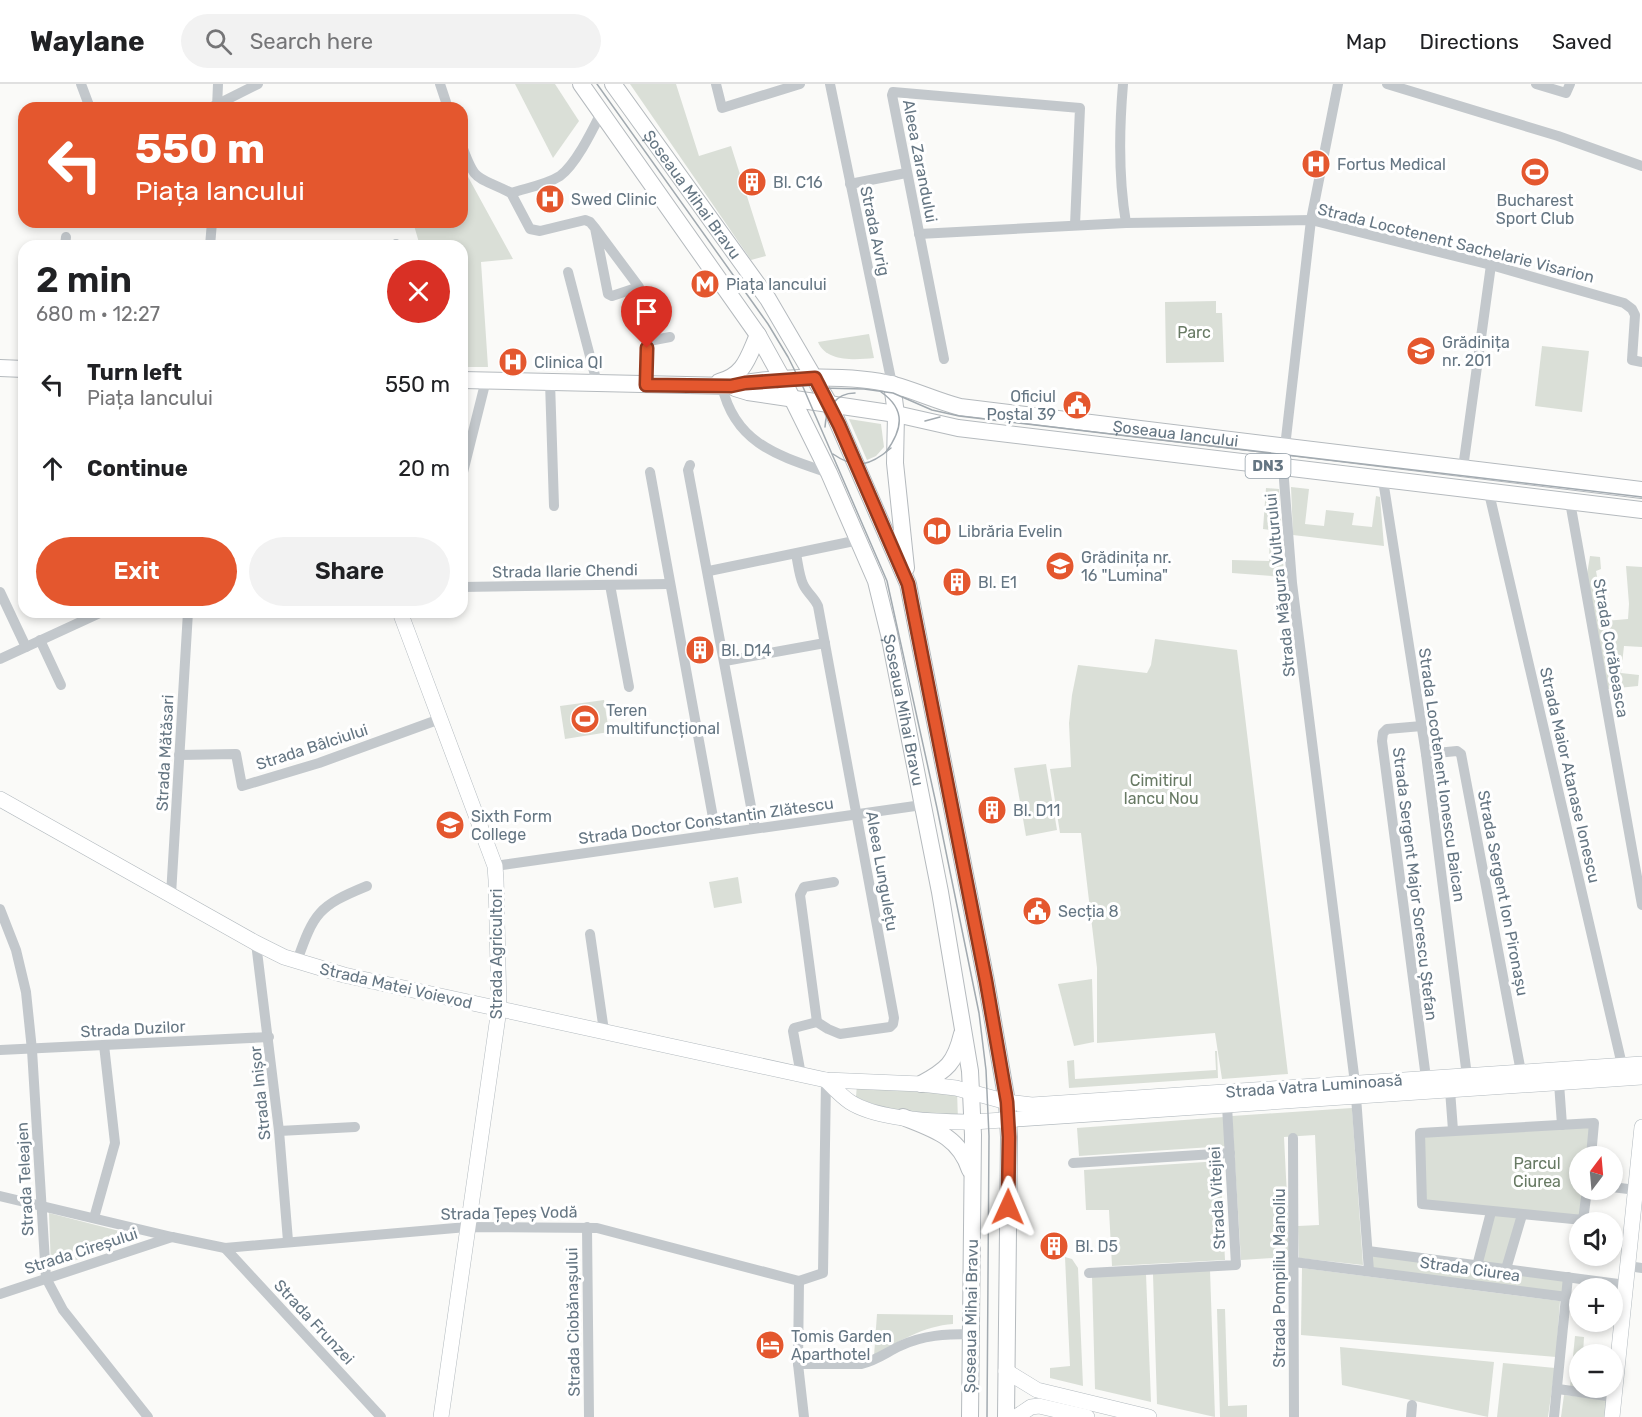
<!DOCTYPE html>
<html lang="en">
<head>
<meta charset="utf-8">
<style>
  body { margin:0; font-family:Rubik,sans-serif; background:#f2f2f2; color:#202124; height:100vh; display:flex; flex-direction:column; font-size:22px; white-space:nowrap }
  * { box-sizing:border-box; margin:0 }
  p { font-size:20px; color:#757577 }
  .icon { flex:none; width:33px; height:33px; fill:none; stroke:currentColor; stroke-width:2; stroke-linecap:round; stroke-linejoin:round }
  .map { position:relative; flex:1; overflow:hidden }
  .side { position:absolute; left:18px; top:156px; width:450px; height:378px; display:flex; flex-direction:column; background:#fff; border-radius:18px; box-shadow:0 3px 9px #0003 }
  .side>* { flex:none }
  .guide { position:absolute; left:18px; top:18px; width:450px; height:126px; border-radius:18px; box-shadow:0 3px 9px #0003; background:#e4572e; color:#fff; overflow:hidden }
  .needle { width:39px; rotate:16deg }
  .fabs { position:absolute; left:1569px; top:1062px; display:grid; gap:12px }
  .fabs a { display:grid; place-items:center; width:54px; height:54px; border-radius:50%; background:#fff; box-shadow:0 3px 9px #0003; font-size:30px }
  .pin { position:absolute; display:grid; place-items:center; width:51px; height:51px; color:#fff; margin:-62px -26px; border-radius:50% 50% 50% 0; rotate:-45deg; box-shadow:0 0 6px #0007 }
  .pin .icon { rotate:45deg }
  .me { position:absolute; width:66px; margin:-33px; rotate:1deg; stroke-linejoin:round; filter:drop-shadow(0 0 4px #0008) }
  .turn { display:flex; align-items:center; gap:21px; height:126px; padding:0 18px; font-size:27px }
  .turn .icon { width:78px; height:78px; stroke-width:2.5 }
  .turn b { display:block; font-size:42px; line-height:51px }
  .round { display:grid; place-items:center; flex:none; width:63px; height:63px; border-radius:32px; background:#f2f2f2 }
  .overview { display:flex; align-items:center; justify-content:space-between; height:102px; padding:0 18px }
  h1 { font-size:36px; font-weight:600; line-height:45px }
  .cta { display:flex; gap:12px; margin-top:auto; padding:12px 18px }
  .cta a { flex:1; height:69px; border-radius:36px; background:#e4572e; color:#fff; font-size:24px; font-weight:600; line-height:69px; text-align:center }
  .cta a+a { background:#f2f2f2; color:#202124 }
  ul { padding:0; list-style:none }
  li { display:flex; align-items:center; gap:18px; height:84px; padding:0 18px }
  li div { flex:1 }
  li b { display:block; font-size:22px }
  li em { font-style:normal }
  header { display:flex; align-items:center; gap:36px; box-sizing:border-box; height:84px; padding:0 30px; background:#fff; border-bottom:2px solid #e0e0e0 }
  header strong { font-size:28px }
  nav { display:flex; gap:33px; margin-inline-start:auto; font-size:21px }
  .search { width:420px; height:54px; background:#f2f2f2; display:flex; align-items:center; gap:15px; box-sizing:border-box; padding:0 21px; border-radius:33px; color:#757577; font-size:22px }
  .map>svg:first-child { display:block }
  .green { fill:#dadfd7 }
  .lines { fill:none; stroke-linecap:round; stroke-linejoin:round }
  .secondary-casing { stroke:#b3babf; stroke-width:16 }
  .primary-casing { stroke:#b5babe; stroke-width:18 }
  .street { stroke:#c3c8cc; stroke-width:10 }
  .secondary { stroke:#fff; stroke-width:15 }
  .primary { stroke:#fff; stroke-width:16 }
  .tram { stroke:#a2aab0; stroke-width:1.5 }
  .route-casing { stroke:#94391e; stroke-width:15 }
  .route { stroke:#e4572e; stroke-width:10 }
  .labels { text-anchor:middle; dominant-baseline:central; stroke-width:6; stroke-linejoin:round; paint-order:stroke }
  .shield { fill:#fff; stroke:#939fa8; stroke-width:1.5 }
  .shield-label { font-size:15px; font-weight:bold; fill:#657683 }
  .street-label { font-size:16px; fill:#657683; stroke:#fff }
  .poi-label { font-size:16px; fill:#657683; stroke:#fff; text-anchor:start }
  .park-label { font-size:16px; fill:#687a64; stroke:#fff }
</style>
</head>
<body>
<header>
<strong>Waylane</strong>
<div class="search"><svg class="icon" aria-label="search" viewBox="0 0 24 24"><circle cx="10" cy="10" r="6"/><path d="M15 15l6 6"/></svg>Search here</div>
<nav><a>Map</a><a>Directions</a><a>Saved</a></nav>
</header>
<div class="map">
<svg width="1642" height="1333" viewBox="0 0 1642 1333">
  <rect width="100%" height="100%" fill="#fafaf8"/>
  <g class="green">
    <polygon points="515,0 555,0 579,37 553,74"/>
    <polygon points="630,0 676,0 699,72 731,62 766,172 751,176"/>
    <polygon points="462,91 467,91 513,175 481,178 488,283 462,283 462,162 420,162 413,138 462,138"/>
    <polygon points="1216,217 1216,229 1222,229 1224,278 1166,279 1165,218"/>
    <path d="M869,250L874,274C855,276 826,278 818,258Z"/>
    <polygon points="1542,262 1589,267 1582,328 1535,322"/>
    <polygon points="849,335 881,340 884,363 876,372 867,376"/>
    <polygon points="1291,403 1309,405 1305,440 1324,442 1326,426 1354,429 1352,441 1372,443 1376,412 1380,413 1384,462 1293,451"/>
    <polygon points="1266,404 1279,405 1284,493 1232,489 1232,476 1269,477 1270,446 1263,445"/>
    <polygon points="1590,472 1600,473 1601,485 1596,487 1605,537 1628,535 1629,520 1626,482 1642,483 1642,563 1624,562 1621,589 1639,591 1638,602 1608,605 1587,490"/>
    <polygon points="1155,555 1237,566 1288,990 1222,995 1215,949 1097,959 1097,884 1081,749 1060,749 1050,685 1071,683 1069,639 1072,611 1078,581 1147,589 1151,581"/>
    <polygon points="604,616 609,648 565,655 560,622"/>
    <polygon points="1046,680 1057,746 1026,752 1014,684"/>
    <polygon points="738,793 742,819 714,824 709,798"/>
    <polygon points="1092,895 1094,958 1074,962 1058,900"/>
    <polygon points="1215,967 1217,967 1218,994 1069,1004 1067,977 1074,976 1075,995 1216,986"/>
    <path d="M857,1000L957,1007L958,1036C923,1032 889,1028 856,1013Z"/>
    <polygon points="1352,1024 1363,1181 1299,1174 1298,1142 1319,1141 1315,1051 1284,1053 1290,1173 1241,1176 1232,1032"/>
    <polygon points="1224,1033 1226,1062 1079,1072 1077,1044"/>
    <polygon points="1591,1043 1588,1072 1580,1072 1580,1106 1584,1106 1581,1133 1520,1129 1505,1183 1479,1180 1493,1126 1424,1119 1423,1052"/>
    <polygon points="1220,1077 1225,1176 1112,1182 1109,1126 1086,1126 1084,1086"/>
    <polygon points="49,1129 131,1150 132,1158 51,1184"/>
    <polygon points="1372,1171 1565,1196 1564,1210 1372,1184"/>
    <polygon points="1065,1173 1072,1175 1078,1184 1083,1302 1050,1294 1050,1284 1070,1282"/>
    <polygon points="1302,1184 1560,1217 1556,1273 1301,1251"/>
    <polygon points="1210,1186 1215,1333 1157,1320 1153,1190"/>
    <polygon points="1146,1190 1151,1318 1095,1305 1092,1192"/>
    <polygon points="1217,1225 1225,1225 1228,1322 1247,1321 1247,1333 1220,1333"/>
    <path d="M877,1230L953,1231V1240C924,1242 899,1257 874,1272Z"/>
    <polygon points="1575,1252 1584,1253 1583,1270 1580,1270 1580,1304 1611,1304 1610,1308 1570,1303"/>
    <polygon points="1340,1263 1494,1278 1488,1333 1342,1301"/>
    <polygon points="1503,1279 1555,1284 1548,1333 1497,1333"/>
    <polygon points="1564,1311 1608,1316 1607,1333 1561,1333"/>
  </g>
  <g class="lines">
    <g class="secondary-casing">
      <g id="secondary">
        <polyline points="400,528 495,782 496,796 499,925 441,1333"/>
        <polyline points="0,715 256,859 284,873 344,891 826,996 921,1000 956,1004 1007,1018 1032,1021 1642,980"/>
        <path d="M826,996C834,1004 841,1012 850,1018C878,1036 940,1038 973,1038L1642,993"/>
        <polyline points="1006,1287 1037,1306 1149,1333"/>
        <polyline points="1016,1333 1031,1323 1039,1322 1087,1333"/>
        <polyline points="1612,1333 1642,1043"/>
      </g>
    </g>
    <g class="primary-casing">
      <g id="primary">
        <path id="s1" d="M581,0L758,251L783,296L829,389L876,497L889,550L940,808L970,987L973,1051L970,1333"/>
        <path id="s2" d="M613,0L768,215L830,321L908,500L986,897L1007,1018L1009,1053L1006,1333"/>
        <polyline points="0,284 24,285"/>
        <path id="s3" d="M462,296L731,302C773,292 852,290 894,301C916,307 937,317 960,323L1642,406"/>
        <path d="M719,298C745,291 748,273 758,251"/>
        <polyline points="892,300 896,330 895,379 906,484"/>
        <polyline points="735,304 748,308 896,330 958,344 1642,426"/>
        <path d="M921,1000C947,986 955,979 962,950"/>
        <path d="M903,1033C933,1045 959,1052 970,1086"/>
      </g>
    </g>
    <g class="street">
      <polyline points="81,0 90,24"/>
      <polyline points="440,0 448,24"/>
      <polyline points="716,0 722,24 800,0"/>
      <polyline points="830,0 892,300"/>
      <path d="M1123,0C1119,47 1118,92 1126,139"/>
      <polyline points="1338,0 1311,136 1285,363 1284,396 1292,499 1355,999"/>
      <polyline points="1387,0 1558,52 1642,82"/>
      <polyline points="1536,0 1566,9 1570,0"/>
      <polyline points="210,24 258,0"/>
      <polyline points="217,24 218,0"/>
      <path d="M462,62C476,101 477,91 511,109L530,145L540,147L585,136L590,138L595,144L639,203L612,212L608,210L595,144"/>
      <polyline points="850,100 906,89"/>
      <path d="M511,109C526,104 546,101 560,92C576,80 592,47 601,29"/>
      <polyline points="919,150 1126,139 1311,136 1491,181 1624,219 1632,225 1635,231 1632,276 1642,278"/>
      <polyline points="396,160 396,162"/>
      <polyline points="65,162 66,153"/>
      <polyline points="210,162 212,138"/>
      <polyline points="568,188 597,299"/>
      <polyline points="944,275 892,11 893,8 1080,24 1075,141"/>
      <polyline points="550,298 554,422"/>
      <polyline points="646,301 647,264 649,257 670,253"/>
      <path d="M722,302C735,360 779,372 829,389"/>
      <polyline points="690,381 688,386 755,744"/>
      <polyline points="1463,384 1491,181"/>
      <polyline points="650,388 716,750"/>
      <polyline points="462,392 486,296"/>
      <polyline points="1383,396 1426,670 1467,992"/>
      <polyline points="1489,409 1622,981"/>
      <polyline points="1570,418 1642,821"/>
      <path d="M796,470C798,479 799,491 803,500C807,509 814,513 818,522L894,934L893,940L890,943L840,950L828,945L817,938L794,944L793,947L801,991"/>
      <polyline points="709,487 859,456"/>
      <polyline points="610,501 629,603"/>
      <polyline points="462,503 669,500"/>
      <polyline points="0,508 26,563"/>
      <polyline points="40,556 61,601"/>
      <polyline points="0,575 102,528"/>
      <polyline points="725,577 825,559"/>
      <polyline points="1422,642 1387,645 1383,649 1382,657 1426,994"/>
      <polyline points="1426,670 1457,667 1461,670 1521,988"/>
      <polyline points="179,671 236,670 242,702 319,679 440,635"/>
      <polyline points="495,782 922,721"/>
      <polyline points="171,811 188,528"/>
      <polyline points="0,825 16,866 26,908 32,966 46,1194 63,1226 148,1333"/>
      <polyline points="590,850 604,947"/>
      <polyline points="256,859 279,1047 288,1157"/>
      <path d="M297,877C314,829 318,822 367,802"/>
      <polyline points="817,938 800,811 804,803 834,798"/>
      <polyline points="0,966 269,953"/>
      <polyline points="1559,999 1562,1041"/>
      <polyline points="1450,1006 1453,1046"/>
      <polyline points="1356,1013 1369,1187"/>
      <polyline points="279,1047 355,1043"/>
      <polyline points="1293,1054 1294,1333"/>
      <polyline points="1073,1079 1230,1069"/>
      <polyline points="1612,1103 1636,1106"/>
      <polyline points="1587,1106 1583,1136 1422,1120 1420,1049 1594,1039 1591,1072"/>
      <polyline points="0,1112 172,1153 225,1164 467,1143 597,1144 799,1197 823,1189 826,996"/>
      <polyline points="94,1134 115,1059 104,961"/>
      <polyline points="587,1143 589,1333"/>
      <polyline points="225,1164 381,1333"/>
      <polyline points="1368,1167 1626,1201"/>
      <polyline points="1294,1178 1567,1213"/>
      <polyline points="1477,1182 1491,1128"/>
      <polyline points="1628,1182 1642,1184"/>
      <polyline points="1506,1185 1522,1131"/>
      <polyline points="1089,1189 1236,1181 1227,1022"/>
      <polyline points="799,1197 798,1280 804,1333"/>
      <polyline points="0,1210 172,1153"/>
      <path d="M798,1280H861C876,1277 887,1268 900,1262C923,1251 946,1250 971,1250"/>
      <polyline points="1558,1305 1614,1313"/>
      <polyline points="1411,1333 1412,1321"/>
      <polyline points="1554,1333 1568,1193"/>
    </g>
    <use href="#secondary" class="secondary"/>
    <use href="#primary" class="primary"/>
    <g class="tram">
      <polyline points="597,0 768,240 788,273 803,303 887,497 937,724 979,929 986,986 989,1052 987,1333"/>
      <polyline points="805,294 821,304 864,305 893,309 932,326 959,332 1642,413"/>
      <path d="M881,308C907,326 902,346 886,368"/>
      <polyline points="925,337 940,333"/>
      <path d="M825,343C826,325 835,309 855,309"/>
      <path d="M833,370C856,386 870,382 891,364"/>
    </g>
  </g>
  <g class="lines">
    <g class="route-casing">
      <polyline id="route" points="647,264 646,301 731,302 745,299 815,294 839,341 908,500 986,897 1007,1018 1009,1053 1008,1123"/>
    </g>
    <use href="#route" class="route"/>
  </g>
  <defs>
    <g id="hospital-disc" transform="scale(1.5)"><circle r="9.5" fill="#e4572e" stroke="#fff"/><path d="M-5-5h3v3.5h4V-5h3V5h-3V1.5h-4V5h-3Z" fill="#fff"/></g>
    <g id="stadium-disc" transform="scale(1.5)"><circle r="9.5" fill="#e4572e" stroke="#fff"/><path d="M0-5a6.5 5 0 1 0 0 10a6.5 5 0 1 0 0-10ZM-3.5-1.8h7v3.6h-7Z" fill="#fff"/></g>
    <g id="building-disc" transform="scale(1.5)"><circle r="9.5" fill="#e4572e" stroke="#fff"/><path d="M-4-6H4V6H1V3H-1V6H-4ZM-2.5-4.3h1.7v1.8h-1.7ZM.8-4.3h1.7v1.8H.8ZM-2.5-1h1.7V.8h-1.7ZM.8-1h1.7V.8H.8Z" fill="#fff"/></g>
    <g id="metro-disc" transform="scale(1.5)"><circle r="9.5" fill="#e4572e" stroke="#fff"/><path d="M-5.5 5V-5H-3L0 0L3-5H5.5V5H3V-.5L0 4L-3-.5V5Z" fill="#fff"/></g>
    <g id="school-disc" transform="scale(1.5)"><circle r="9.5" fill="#e4572e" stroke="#fff"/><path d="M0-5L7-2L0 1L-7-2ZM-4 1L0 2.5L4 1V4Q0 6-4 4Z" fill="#fff"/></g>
    <g id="civic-disc" transform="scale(1.5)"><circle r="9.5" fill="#e4572e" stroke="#fff"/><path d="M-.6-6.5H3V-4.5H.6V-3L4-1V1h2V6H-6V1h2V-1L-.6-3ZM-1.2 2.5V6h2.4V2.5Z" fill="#fff"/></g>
    <g id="library-disc" transform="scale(1.5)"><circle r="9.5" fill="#e4572e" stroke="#fff"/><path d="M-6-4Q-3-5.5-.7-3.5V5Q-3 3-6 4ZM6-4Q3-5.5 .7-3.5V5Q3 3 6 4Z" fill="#fff"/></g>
    <g id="university-disc" transform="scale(1.5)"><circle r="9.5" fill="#e4572e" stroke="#fff"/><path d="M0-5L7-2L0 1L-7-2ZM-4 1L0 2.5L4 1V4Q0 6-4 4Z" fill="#fff"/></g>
    <g id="hotel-disc" transform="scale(1.5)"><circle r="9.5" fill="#e4572e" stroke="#fff"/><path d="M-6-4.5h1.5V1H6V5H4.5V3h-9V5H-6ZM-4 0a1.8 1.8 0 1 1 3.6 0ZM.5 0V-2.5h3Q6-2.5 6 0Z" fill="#fff"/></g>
  </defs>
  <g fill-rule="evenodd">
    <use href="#hospital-disc" x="1316" y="80"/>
    <use href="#stadium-disc" x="1535" y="88"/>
    <use href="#building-disc" x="752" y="98"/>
    <use href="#hospital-disc" x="550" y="115"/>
    <use href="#metro-disc" x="705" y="200"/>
    <use href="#school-disc" x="1421" y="267"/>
    <use href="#hospital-disc" x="513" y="278"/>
    <use href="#civic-disc" x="1077" y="321"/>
    <use href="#library-disc" x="937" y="447"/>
    <use href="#school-disc" x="1060" y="482"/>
    <use href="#building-disc" x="957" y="498"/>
    <use href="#building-disc" x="700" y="566"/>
    <use href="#stadium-disc" x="585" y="635"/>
    <use href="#building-disc" x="992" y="726"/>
    <use href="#university-disc" x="450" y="741"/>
    <use href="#civic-disc" x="1037" y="827"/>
    <use href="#building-disc" x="1054" y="1162"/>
    <use href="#hotel-disc" x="770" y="1261"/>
  </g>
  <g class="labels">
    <rect class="shield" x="1245.5" y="370" width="45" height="24" rx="4.5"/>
    <g class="shield-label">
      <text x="1268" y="382">DN3</text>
    </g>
    <g class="street-label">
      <text transform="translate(920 77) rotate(79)">Aleea Zarandului</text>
      <text stroke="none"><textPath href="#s2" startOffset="136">Șoseaua Mihai Bravu</textPath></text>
      <text transform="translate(875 147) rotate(78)">Strada Avrig</text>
      <text transform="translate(1456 159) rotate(14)">Strada Locotenent Sachelarie Visarion</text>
      <text stroke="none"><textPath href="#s3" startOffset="720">Șoseaua Iancului</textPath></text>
      <text transform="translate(565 487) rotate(-1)">Strada Ilarie Chendi</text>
      <text transform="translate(1280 501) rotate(-96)">Strada Măgura Vulturului</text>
      <text transform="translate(1611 564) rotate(80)">Strada Corăbeasca</text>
      <text stroke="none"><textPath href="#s1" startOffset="712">Șoseaua Mihai Bravu</textPath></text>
      <text transform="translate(312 663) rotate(-18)">Strada Bâlciului</text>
      <text transform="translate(165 669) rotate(-87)">Strada Mătăsari</text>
      <text transform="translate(1442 691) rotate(82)">Strada Locotenent Ionescu Baican</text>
      <text transform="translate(1570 691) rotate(77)">Strada Maior Atanase Ionescu</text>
      <text transform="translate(706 737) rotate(-8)">Strada Doctor Constantin Zlătescu</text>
      <text transform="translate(882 787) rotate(80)">Aleea Lungulețu</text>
      <text transform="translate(1415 800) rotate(83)">Strada Sergent Major Sorescu Ștefan</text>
      <text transform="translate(1503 809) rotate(79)">Strada Sergent Ion Pironașu</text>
      <text transform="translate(496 870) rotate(-90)">Strada Agricultori</text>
      <text transform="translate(396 902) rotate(13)">Strada Matei Voievod</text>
      <text transform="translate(133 945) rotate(-3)">Strada Duzilor</text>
      <text transform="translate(1314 1002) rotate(-4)">Strada Vatra Luminoasă</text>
      <text transform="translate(260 1009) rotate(-96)">Strada Inișor</text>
      <text transform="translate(25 1095) rotate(-93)">Strada Teleajen</text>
      <text transform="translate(1217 1114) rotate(-93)">Strada Vitejiei</text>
      <text transform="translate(509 1129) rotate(-1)">Strada Țepeș Vodă</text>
      <text transform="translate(81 1167) rotate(-18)">Strada Cireșului</text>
      <text transform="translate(1470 1185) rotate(8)">Strada Ciurea</text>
      <text transform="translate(1279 1194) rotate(-90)">Strada Pompiliu Manoliu</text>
      <text transform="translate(971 1232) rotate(-89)">Șoseaua Mihai Bravu</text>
      <text transform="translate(314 1238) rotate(47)">Strada Frunzei</text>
      <text transform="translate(573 1238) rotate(-91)">Strada Ciobănașului</text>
    </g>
    <g class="poi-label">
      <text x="1337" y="80">Fortus Medical</text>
      <text x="773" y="98">Bl. C16</text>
      <text x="571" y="115">Swed Clinic</text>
      <text x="1535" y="116" text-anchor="middle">Bucharest<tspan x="1535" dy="18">Sport Club</tspan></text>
      <text x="726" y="200">Piața Iancului</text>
      <text x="1442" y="258">Grădinița<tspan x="1442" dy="18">nr. 201</tspan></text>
      <text x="534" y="278">Clinica QI</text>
      <text x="1056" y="312" text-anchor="end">Oficiul<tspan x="1056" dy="18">Poștal 39</tspan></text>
      <text x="958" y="447">Librăria Evelin</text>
      <text x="1081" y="473">Grădinița nr.<tspan x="1081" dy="18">16 "Lumina"</tspan></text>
      <text x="978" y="498">Bl. E1</text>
      <text x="721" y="566">Bl. D14</text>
      <text x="606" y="626">Teren<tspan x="606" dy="18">multifuncțional</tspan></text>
      <text x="1013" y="726">Bl. D11</text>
      <text x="471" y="732">Sixth Form<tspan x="471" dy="18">College</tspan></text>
      <text x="1058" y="827">Secția 8</text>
      <text x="1075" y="1162">Bl. D5</text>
      <text x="791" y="1252">Tomis Garden<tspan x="791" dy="18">Aparthotel</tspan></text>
    </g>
    <g class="park-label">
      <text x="1194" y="248">Parc</text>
      <text x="1161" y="696">Cimitirul<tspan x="1161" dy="18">Iancu Nou</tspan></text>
      <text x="1537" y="1079">Parcul<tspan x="1537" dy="18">Ciurea</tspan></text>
    </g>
  </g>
</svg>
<div class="fabs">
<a><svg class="needle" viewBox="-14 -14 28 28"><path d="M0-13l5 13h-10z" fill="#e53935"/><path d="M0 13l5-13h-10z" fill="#757577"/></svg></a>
<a><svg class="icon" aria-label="sound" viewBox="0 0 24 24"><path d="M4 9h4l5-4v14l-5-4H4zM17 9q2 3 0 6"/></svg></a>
<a>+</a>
<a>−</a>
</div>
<div class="pin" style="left:647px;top:264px;background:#d93025"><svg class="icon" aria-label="arrive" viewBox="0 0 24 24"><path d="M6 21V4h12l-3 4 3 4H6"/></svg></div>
<svg class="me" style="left:1008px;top:1123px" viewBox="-20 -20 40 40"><path d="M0-17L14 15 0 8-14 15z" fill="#e4572e" stroke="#fff" stroke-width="4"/></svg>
<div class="guide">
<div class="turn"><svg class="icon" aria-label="left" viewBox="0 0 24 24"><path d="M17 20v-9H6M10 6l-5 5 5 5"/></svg><div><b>550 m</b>Piața Iancului</div></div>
</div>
<section class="side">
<div class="overview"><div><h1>2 min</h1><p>680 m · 12:27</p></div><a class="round" style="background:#d93025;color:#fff"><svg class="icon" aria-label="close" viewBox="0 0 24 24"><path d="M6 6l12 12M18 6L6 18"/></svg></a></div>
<ul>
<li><svg class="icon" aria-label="left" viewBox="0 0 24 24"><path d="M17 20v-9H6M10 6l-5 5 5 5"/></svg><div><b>Turn left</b><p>Piața Iancului</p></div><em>550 m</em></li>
<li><svg class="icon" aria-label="ahead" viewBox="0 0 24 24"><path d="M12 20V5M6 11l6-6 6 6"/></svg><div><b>Continue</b></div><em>20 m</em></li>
</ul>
<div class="cta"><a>Exit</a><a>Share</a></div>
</section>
</div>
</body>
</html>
